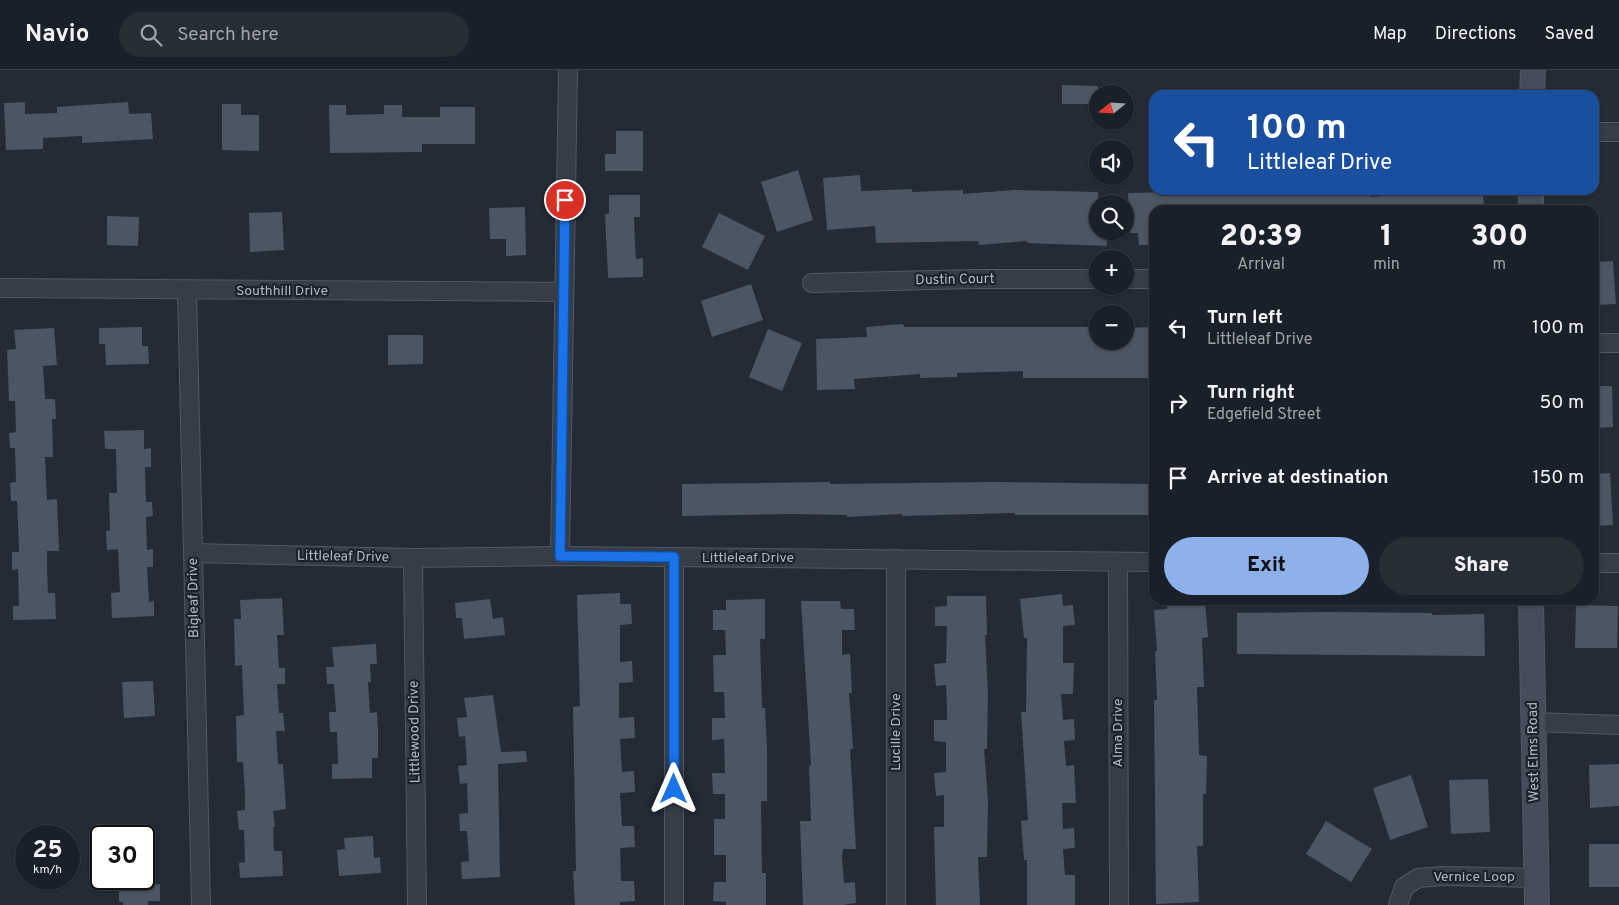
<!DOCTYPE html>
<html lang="en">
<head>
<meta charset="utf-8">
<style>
  body { margin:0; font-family:Overpass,sans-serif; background:#272d35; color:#f1f3f6; height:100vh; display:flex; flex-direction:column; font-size:19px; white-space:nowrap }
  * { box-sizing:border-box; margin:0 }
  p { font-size:16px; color:#9fa3a8 }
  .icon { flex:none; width:28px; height:28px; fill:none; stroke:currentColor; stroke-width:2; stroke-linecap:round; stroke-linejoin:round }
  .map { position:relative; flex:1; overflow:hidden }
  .panel { position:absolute; left:1149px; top:135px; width:450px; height:400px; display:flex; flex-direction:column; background:#1a2029; border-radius:15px; box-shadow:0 1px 4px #0004,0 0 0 1px #383e46 }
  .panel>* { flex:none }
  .hud { position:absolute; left:1149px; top:20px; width:450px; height:105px; border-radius:15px; box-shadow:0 1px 4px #0004,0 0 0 1px #383e46; background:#1a4fa0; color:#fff; overflow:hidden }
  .needle { width:32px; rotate:252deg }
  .fabs { position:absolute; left:1089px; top:15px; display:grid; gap:10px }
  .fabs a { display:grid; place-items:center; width:45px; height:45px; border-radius:50%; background:#1a2029; box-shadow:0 1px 4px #0004,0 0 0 1px #383e46; font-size:25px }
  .speed { position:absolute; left:15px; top:755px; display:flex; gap:10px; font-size:25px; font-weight:700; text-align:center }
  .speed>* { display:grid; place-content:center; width:65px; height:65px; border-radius:50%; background:#1a2029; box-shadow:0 1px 4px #0004,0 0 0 1px #383e46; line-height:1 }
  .speed small { font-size:12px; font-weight:400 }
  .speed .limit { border:2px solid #111; border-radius:8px; background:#fff; color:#111 }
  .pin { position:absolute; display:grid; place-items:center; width:42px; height:42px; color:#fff; margin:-21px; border:2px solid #fff; border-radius:50%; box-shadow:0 1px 5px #0007 }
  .me { position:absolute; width:55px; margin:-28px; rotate:0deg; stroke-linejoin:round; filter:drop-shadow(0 0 4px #0008) }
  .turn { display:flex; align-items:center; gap:18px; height:105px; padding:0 15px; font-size:22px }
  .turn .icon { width:65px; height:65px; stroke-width:2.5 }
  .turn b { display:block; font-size:35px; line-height:42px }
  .eta { display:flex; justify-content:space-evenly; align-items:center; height:85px; text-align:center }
  .eta b { font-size:30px; font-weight:800; line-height:35px }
  .button { display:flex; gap:10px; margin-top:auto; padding:10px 15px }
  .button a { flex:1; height:58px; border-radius:30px; background:#8eb1ec; color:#111; font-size:20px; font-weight:800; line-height:58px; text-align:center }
  .button a+a { background:#272d35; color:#f1f3f6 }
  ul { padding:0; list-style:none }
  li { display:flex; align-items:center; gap:15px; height:75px; padding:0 15px }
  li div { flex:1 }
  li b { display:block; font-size:19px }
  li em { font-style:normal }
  header { display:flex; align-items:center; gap:30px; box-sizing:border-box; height:70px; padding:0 25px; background:#1a2029; border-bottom:1px solid #383e46 }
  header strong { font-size:24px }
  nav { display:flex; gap:28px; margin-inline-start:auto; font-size:18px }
  .search { width:350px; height:45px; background:#272d35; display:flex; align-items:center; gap:12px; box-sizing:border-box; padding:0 18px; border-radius:28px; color:#9fa3a8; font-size:19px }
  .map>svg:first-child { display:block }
  .building { fill:#4c5562 }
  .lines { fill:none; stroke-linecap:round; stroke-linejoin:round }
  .street-casing { stroke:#525862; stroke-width:20 }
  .secondary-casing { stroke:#525862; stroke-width:26 }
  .street { stroke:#373d47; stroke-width:18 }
  .secondary { stroke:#454d5a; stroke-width:24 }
  .route-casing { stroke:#114b97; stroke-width:12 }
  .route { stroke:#1a73e8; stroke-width:9 }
  .labels { text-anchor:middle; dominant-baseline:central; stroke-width:4.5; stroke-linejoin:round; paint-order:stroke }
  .street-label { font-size:14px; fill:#b2b8c3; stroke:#1c222c }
</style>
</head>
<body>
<header>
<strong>Navio</strong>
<div class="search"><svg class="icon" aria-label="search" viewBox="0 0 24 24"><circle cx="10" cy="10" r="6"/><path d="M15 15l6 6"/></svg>Search here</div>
<nav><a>Map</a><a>Directions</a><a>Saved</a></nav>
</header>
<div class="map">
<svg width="1619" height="835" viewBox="0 0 1619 835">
  <rect width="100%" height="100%" fill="#232b37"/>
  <g class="building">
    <polygon points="1062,15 1098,16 1098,34 1062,34"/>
    <polygon points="25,32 25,44 57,43 57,37 128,32 129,44 151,43 153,69 82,73 82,66 43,68 43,79 6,80 4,33"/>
    <polygon points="222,34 241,34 241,45 259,45 259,81 222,80"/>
    <polygon points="329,35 346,35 346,45 384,44 384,35 402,35 402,47 440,47 440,37 475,37 475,74 422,74 422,82 330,83"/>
    <polygon points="616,61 643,61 643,101 605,101 605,84 616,84"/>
    <polygon points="798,100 813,150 777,162 761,112"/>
    <polygon points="860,105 861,121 912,119 912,122 963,120 963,124 1013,120 1098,122 1098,161 1106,161 1107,176 1027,173 1027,171 979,175 978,171 876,173 875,156 827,160 823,108"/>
    <polygon points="1216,121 1216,124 1370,124 1370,127 1419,123 1419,126 1483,124 1484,140 1154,140 1154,175 1139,175 1138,163 1130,163 1128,123 1168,122 1168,125"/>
    <polygon points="609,125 640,125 640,147 634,147 635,173 636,189 643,188 643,207 608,208 605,144 609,144"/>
    <polygon points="525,137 526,185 506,186 506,169 490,169 489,138"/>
    <polygon points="282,142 284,180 250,182 249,143"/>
    <polygon points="719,143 765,166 748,200 702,177"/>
    <polygon points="107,146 139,147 138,176 107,175"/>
    <polygon points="1613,191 1616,234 1594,235 1594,192"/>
    <polygon points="751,214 763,250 712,267 701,231"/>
    <polygon points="903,254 904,257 1098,257 1098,271 1125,271 1125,258 1154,257 1154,308 1023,308 1023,301 957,303 957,307 920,308 920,304 854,309 855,319 817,320 816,269 867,267 866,257"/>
    <polygon points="142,257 142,276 148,276 149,294 106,295 105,274 99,274 99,258"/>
    <polygon points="54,258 57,295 43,296 45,329 55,329 56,349 52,349 53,387 45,387 47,430 57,429 59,481 47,481 47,499 48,523 55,523 56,549 13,550 13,536 19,536 18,499 12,500 12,482 19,482 18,453 17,431 11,431 10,413 16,412 15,378 10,378 9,363 16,362 15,331 9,331 7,280 16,279 14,260"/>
    <polygon points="768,259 802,273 782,321 749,307"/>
    <polygon points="388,265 423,265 423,294 388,295"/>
    <polygon points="1594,316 1612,316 1613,357 1594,358"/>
    <polygon points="144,360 144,379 151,378 151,397 145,397 146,432 152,432 153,446 146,447 147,480 153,479 153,497 147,497 149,532 154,531 154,546 112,548 111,523 120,522 118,479 107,480 106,461 110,460 109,423 117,423 116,379 105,379 104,361"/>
    <polygon points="1610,403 1613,455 1594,456 1594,404"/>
    <polygon points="830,412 830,414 991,412 1154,414 1154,445 1015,445 1015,443 902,446 902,444 847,447 847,445 792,444 682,446 682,414"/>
    <polygon points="620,523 620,534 631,534 632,554 620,555 620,592 632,591 633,612 619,613 619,648 634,647 635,668 620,669 622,702 634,701 635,722 620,723 622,756 634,756 635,777 620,778 621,811 634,811 635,831 620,832 620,835 575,835 573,801 576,801 573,637 580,636 577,525"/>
    <polygon points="1062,524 1063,536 1073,535 1075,555 1063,556 1063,593 1074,593 1073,624 1061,624 1063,650 1074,649 1075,670 1064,671 1066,696 1074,695 1076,733 1062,733 1063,759 1074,758 1075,778 1063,779 1065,805 1075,805 1075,835 1027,835 1027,790 1024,790 1021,751 1028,750 1021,642 1026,642 1027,568 1024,568 1020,529"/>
    <polygon points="947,526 986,526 987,565 985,565 988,623 987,679 984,679 988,731 987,787 978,787 980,835 936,835 934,757 944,757 944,725 936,726 934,703 946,702 946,672 934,671 934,650 947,650 947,641 946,615 936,616 934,594 946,593 947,556 935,556 935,537 947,536"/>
    <polygon points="282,528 284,565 277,565 279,598 285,598 285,614 277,614 279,643 283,643 285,661 276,661 278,694 283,694 286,739 273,741 275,757 273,757 274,781 282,781 283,806 240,808 239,793 245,792 244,760 239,760 237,741 245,740 245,723 243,692 237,692 236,646 244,645 242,595 235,596 234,549 241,549 240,530"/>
    <polygon points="490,529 493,549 503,547 505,565 464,569 462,548 456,548 455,533"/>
    <polygon points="765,529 765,569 760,569 762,638 765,638 767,677 767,731 761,731 762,803 766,803 766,835 726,835 726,832 713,831 714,812 726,812 726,785 714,785 714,749 725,749 725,724 713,724 712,703 725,703 724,669 712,670 712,648 725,648 724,622 714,622 713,585 726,585 725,560 713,560 713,540 726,540 726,530"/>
    <polygon points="1205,530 1208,567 1202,568 1204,617 1197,617 1199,685 1207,686 1206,724 1203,724 1203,776 1197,776 1199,832 1156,834 1154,630 1157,630 1155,581 1157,581 1154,540 1167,539 1167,533"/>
    <polygon points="801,531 840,531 841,539 854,539 855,560 842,560 842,585 850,584 852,623 849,623 853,679 850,679 856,779 843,779 842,787 844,813 855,812 856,833 843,835 803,835 800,751 811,751 809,696 811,695"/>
    <polygon points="1576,535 1618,536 1617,578 1575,578"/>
    <polygon points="1329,542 1432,543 1432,545 1484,544 1485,586 1237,584 1237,543"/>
    <polygon points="376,574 377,594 370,594 371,612 368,612 370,643 377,642 378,660 378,688 372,688 372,708 332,709 332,694 338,694 337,662 330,662 329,642 336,642 334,614 327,614 326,597 334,597 332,577"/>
    <polygon points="153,611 155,646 124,648 122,612"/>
    <polygon points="493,625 501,682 526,681 527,692 498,694 500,807 462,809 461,792 469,791 467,761 460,761 459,744 468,743 467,713 460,714 458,696 467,695 465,666 459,667 457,648 467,647 464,628"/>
    <polygon points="1619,694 1619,736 1590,738 1589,695"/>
    <polygon points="1411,705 1428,757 1390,770 1373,718"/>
    <polygon points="1488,709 1490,762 1451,764 1449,710"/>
    <polygon points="1326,751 1372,779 1351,812 1306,784"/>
    <polygon points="373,766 374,788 380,787 381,803 339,806 337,780 345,779 344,768"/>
    <rect x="1589" y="774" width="30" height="43"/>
    <polygon points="160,814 160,831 148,831 148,835 123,835 123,832 119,832 119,816"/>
  </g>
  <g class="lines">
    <g class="street-casing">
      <g id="street">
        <polyline points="1594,62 1619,62"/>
        <polyline points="1125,209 1154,209"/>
        <polyline points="812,213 972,209 1098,209"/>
        <polyline points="0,218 564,222"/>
        <polyline points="187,220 201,835"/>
        <polyline points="1594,273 1619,273"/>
        <polyline points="193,483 413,488 560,486 1154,492"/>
        <polyline points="560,486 568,0"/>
        <polyline points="413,488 417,835"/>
        <polyline points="1118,492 1119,835"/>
        <polyline points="1594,493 1619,493"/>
        <polyline points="1533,652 1619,655"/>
        <polyline points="674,835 674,487"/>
        <polyline points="896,835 896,489"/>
        <polyline points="1398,835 1404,817 1418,808 1443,806 1536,808"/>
      </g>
    </g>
    <g class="secondary-casing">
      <g id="secondary">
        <polyline points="1532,25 1533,0"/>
        <polyline points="1531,140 1531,120"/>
        <polyline points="1531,530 1537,835"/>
      </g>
    </g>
    <use href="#street" class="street"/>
    <use href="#secondary" class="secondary"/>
  </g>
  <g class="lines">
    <g class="route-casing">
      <polyline id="route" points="565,130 560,486 674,487 674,719"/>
    </g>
    <use href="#route" class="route"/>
  </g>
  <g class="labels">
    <g class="street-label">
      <text transform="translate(955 210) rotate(-1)">Dustin Court</text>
      <text x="282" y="221">Southhill Drive</text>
      <text transform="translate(343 487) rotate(1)">Littleleaf Drive</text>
      <text x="748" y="488">Littleleaf Drive</text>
      <text transform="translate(194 528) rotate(-91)">Bigleaf Drive</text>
      <text transform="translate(415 662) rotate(-91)">Littlewood Drive</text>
      <text transform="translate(896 662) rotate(-90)">Lucille Drive</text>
      <text transform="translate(1118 663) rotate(-90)">Alma Drive</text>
      <text transform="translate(1534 682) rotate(-91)">West Elms Road</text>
      <text x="1474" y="807">Vernice Loop</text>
    </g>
  </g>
</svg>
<div class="fabs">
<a><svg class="needle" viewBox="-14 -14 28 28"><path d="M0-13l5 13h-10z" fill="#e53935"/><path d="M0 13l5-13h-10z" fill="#9fa3a8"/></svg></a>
<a><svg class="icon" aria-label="sound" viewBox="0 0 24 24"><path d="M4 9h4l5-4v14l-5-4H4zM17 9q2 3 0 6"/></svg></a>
<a><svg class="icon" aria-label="search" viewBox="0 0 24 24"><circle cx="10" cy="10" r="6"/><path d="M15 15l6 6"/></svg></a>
<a>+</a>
<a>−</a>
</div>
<div class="speed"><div>25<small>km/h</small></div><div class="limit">30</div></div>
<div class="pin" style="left:565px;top:130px;background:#d93025"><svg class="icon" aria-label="arrive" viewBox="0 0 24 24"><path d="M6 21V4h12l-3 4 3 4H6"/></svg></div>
<svg class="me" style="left:674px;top:719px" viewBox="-20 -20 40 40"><path d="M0-17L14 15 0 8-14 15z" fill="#1a73e8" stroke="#fff" stroke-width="4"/></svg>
<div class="hud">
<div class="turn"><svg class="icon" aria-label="left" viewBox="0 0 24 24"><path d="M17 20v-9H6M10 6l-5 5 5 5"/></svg><div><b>100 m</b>Littleleaf Drive</div></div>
</div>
<section class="panel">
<div class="eta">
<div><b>20:39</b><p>Arrival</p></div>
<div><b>1</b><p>min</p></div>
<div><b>300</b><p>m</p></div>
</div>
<ul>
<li><svg class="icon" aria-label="left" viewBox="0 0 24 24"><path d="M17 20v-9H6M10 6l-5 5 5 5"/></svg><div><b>Turn left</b><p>Littleleaf Drive</p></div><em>100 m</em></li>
<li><svg class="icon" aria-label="right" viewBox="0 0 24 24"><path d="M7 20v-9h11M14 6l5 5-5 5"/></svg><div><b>Turn right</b><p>Edgefield Street</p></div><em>50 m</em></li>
<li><svg class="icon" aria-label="arrive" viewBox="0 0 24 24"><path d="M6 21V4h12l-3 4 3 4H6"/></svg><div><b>Arrive at destination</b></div><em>150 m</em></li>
</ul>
<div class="button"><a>Exit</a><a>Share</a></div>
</section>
</div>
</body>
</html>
